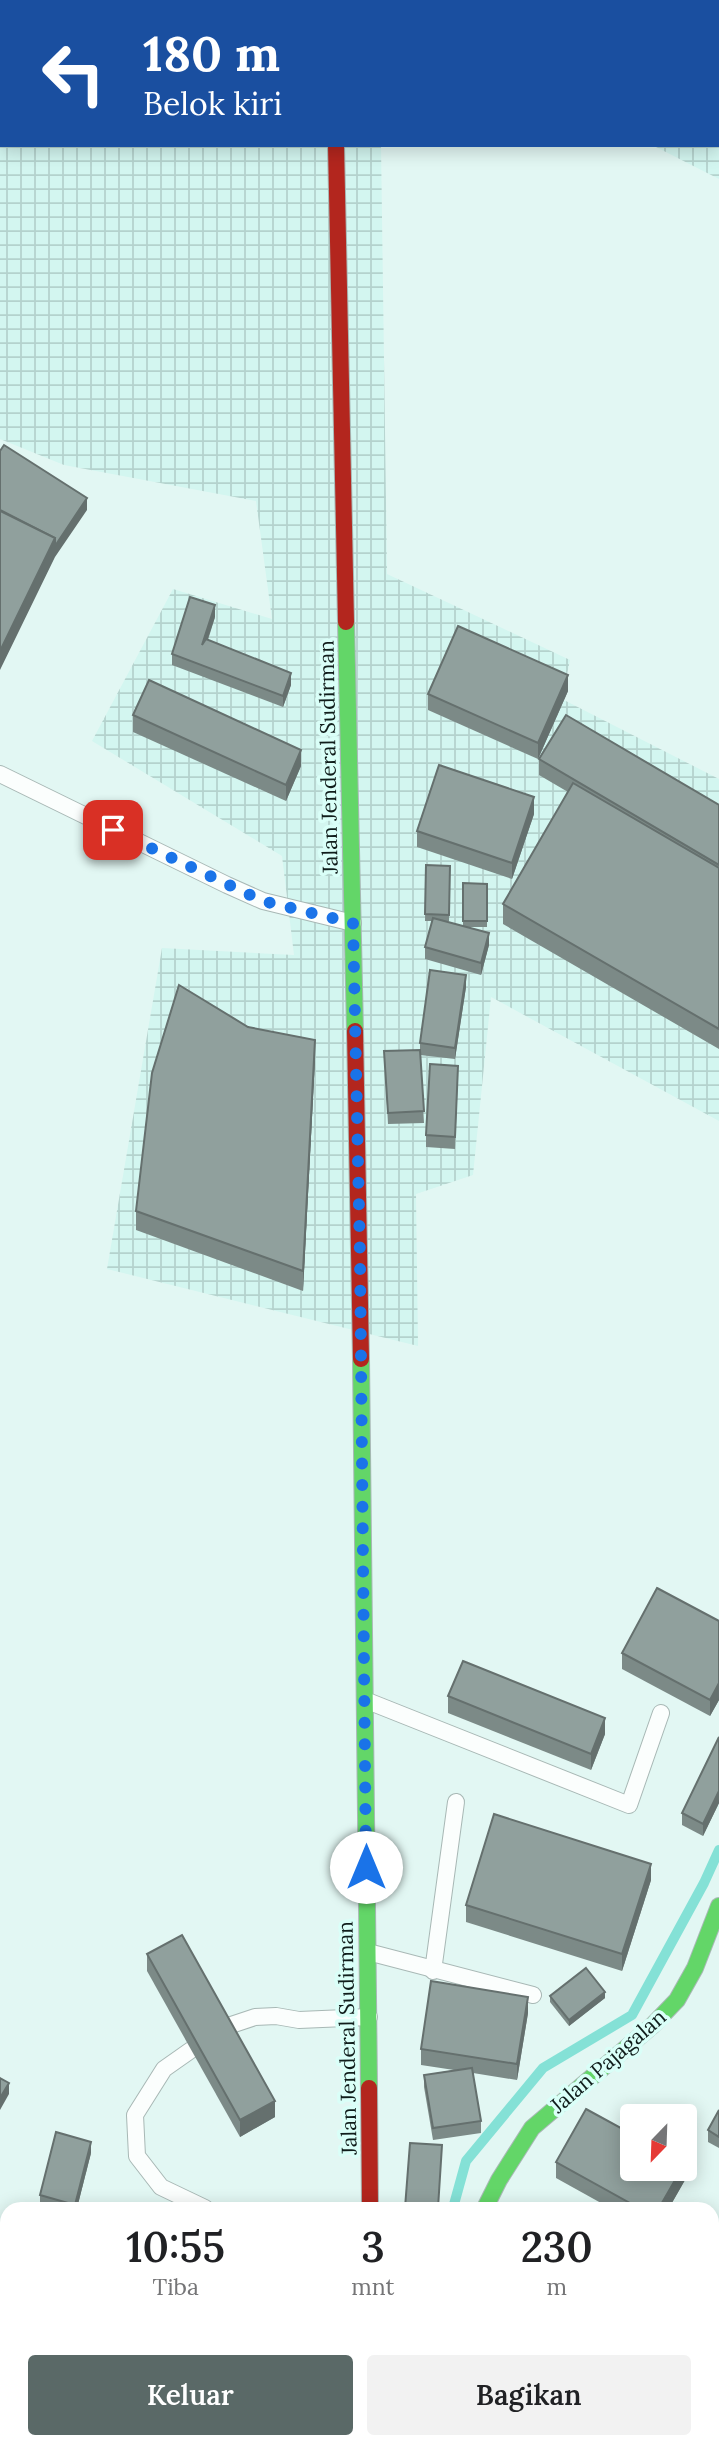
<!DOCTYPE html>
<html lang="id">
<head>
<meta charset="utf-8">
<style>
  body { margin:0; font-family:Lora,serif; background:#f2f2f2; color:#202124; height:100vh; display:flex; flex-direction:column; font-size:26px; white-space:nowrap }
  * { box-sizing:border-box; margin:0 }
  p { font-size:23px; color:#757577 }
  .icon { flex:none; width:38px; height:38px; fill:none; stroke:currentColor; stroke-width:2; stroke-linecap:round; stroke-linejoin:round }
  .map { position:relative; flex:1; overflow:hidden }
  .sheet { position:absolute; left:0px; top:2202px; width:719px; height:247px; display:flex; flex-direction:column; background:#fff; border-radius:21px 21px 0 0; box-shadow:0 4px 18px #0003 }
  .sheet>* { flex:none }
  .banner { position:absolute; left:0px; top:0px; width:719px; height:147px; box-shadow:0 4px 18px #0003; background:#1a4fa0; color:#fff; overflow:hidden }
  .needle { width:46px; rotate:203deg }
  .controls { position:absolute; left:620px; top:2104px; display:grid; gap:14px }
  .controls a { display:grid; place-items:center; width:77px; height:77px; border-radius:7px; background:#fff; box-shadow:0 4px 18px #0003; font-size:35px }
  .pin { position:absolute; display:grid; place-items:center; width:60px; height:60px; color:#fff; margin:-30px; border-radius:14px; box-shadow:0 4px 10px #0006 }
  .me { position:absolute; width:77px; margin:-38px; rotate:0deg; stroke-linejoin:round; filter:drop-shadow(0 0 5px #0008) }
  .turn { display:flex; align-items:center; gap:24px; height:147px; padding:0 28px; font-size:32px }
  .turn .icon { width:91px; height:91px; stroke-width:2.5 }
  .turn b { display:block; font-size:49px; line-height:60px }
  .eta { display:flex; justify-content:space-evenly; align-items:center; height:119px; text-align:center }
  .eta b { font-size:42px; font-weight:600; line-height:49px }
  .button { display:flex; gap:14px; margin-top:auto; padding:14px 28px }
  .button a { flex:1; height:80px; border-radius:7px; background:#5a6967; color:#fff; font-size:28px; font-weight:600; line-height:80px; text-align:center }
  .button a+a { background:#f2f2f2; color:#202124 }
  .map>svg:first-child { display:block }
  .industrial { fill:url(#industrial-grid) }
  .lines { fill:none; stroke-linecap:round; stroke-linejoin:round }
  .stream { stroke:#84e1d6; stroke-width:10 }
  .lane-casing { stroke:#a8b8b5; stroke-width:18 }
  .street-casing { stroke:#a8b8b5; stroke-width:33 }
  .fast-casing { stroke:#a8b8b5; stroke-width:18 }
  .slow-casing { stroke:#a8b8b5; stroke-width:18 }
  .jam-casing { stroke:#a8b8b5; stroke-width:18 }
  .lane { stroke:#fbfefd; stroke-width:16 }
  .street { stroke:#fbfefd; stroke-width:32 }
  .fast { stroke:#63d668; stroke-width:16 }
  .slow { stroke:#ff974d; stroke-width:16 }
  .jam { stroke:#b3261e; stroke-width:16 }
  .wall { fill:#7c8a87 }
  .shaded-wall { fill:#65706e }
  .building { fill:#90a09d; stroke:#65706e; stroke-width:2 }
  .route { stroke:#1a73e8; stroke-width:12; stroke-dasharray:0 21.6 }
  .labels { text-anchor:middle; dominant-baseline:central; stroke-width:7; stroke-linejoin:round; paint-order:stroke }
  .street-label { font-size:21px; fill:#101d1b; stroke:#dafff8 }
</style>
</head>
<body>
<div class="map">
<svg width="719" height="2447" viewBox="0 0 719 2447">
  <defs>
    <pattern id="industrial-grid" width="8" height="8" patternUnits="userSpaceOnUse" patternTransform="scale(1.75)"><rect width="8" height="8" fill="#d3f6f0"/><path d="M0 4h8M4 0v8" fill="none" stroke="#b4d2cd"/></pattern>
  </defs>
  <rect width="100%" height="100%" fill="#e2f7f3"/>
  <polygon class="industrial" points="0,0 719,0 719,179 652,145 718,145 718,2 2,2 2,145 381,145 387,574 570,660 562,699 719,779 719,1121 491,997 473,1175 416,1194 418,1346 107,1269 162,948 294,955 282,856 92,741 173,589 272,619 256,501 64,465 0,439"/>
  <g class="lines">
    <polyline class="stream" points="453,2208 466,2161 543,2068 632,2015 704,1883 719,1850"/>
    <g class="lane-casing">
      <g id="lane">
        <polyline points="0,774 227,885 263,901 353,923"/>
        <polyline points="365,1700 629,1805 661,1713"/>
        <polyline points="368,1952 533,1995"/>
        <polyline points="433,1971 456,1802"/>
        <polyline points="225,2027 255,2017 276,2016 299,2020 369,2017"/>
        <polyline points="191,2050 164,2069 135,2115 137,2156 161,2187 205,2208"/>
      </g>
    </g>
    <g class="street-casing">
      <polyline id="street" points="395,2447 399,2441"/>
    </g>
    <g class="fast-casing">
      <g id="fast">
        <polyline points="346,622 355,1031"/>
        <polyline points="361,1359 369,2088"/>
        <polyline points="485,2208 499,2180 532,2128 652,2026 677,2000 695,1968 719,1906"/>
        <polyline points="370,2441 370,2447"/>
      </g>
    </g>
    <g class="slow-casing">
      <polyline id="slow" points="333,0 333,2"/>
    </g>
    <g class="jam-casing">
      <g id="jam">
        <polyline points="336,145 346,622"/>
        <polyline points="355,1031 361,1359"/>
        <polyline points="369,2088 370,2208"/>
      </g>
    </g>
    <use href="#lane" class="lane"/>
    <use href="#street" class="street"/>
    <use href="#fast" class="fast"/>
    <use href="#slow" class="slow"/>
    <use href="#jam" class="jam"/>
  </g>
  <g class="wall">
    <polygon points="215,617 208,640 291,685 283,707 172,665 172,654"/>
    <polygon points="568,691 538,759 428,710 428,694"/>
    <polygon points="133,715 301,766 286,801 133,732"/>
    <polygon points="539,759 719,805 719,1049 503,924 503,904 568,792 539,775"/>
    <polygon points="534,814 512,879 417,847 417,831"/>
    <polygon points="426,865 450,866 449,921 444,921 463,926 463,883 487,884 487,927 466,927 489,945 481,975 425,959 425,947 432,921 425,921"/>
    <polygon points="466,987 455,1059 420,1055 424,1123 388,1124 384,1051 420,1050 420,1043"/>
    <polygon points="248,1027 315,1059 303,1291 136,1230 136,1211"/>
    <polygon points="458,1077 455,1149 426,1147 426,1135"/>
    <polygon points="719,1621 719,1700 710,1716 622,1669 622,1653"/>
    <polygon points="448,1696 605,1734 591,1770 448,1713"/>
    <polygon points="719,1737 719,1803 703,1836 682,1825 682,1813"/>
    <polygon points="651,1880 622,1971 466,1922 466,1905"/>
    <polygon points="147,1954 275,2117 240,2137 147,1971"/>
    <polygon points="550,1996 605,1998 569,2026 550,2002"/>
    <polygon points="528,2013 517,2080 473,2073 481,2121 481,2133 433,2140 424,2087 424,2075 454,2070 421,2065 421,2049"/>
    <polygon points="719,2110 719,2148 708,2142 708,2130"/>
    <polygon points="91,2153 77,2208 45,2208 40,2207 40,2195"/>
    <polygon points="556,2162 685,2180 669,2208 610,2208 556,2178"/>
  </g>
  <g class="shaded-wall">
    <polygon points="87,498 87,510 55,557 0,670 0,651 55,538"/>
    <polygon points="215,605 215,617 202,656 202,645"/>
    <polygon points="291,673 291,685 283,707 283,696"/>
    <polygon points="568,675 568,691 538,759 538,743"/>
    <polygon points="301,750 301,766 286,801 286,785"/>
    <polygon points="534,797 534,814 512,879 512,863"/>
    <polygon points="489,933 489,945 481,975 481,963"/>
    <polygon points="466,975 466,987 455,1059 455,1048"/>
    <polygon points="315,1040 315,1059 303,1291 303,1271"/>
    <polygon points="719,1683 719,1700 710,1716 710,1700"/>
    <polygon points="605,1718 605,1734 591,1770 591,1754"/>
    <polygon points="719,1791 719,1803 703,1836 703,1824"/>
    <polygon points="651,1864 651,1880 622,1971 622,1954"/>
    <polygon points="605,1992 605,1998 569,2026 569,2020"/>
    <polygon points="528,1997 528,2013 517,2080 517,2064"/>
    <polygon points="9,2083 9,2094 0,2110 0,2098"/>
    <polygon points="275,2101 275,2117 240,2137 240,2120"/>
    <polygon points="91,2142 91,2153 77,2208 75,2208 75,2205"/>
    <polygon points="685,2164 685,2180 669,2208 659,2208 682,2168 684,2168"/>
  </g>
  <g class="building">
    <polygon points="4,445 87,498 55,546 55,538 0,510 0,451"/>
    <polygon points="0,511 55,538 0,651"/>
    <polygon points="190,597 215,605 202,645 206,639 291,673 283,696 172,654"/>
    <polygon points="458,626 568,675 538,743 428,694"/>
    <polygon points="149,680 301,750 286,785 133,715"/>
    <polygon points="566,715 719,805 719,865 539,759"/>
    <polygon points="439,765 534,797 512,863 417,831"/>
    <polygon points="573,783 719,868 719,1029 503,904"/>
    <polygon points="426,865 450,866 449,915 425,914"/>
    <polygon points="463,883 487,884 487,921 463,921"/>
    <polygon points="433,918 489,933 481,963 425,947"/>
    <polygon points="430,970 466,975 455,1048 420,1043"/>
    <polygon points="179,985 248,1027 315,1040 303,1271 136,1211 152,1073"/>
    <polygon points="420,1050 424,1111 388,1113 384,1051"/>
    <polygon points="430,1064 458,1066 455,1137 426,1135"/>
    <polygon points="657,1588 719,1621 719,1683 710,1700 622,1653"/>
    <polygon points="463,1661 605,1718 591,1754 448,1696"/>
    <polygon points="719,1737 719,1791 703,1824 682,1813"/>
    <polygon points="494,1814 651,1864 622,1954 466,1905"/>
    <polygon points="182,1935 275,2101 240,2120 147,1954"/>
    <polygon points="586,1968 605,1992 569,2020 550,1996"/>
    <polygon points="431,1981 528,1997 517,2064 421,2049"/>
    <polygon points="472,2068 481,2121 433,2128 424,2075"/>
    <polygon points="0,2078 9,2083 0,2098"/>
    <polygon points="586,2109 632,2134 632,2168 682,2168 659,2208 639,2208 556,2162"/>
    <polygon points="719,2110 719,2137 708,2130"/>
    <polygon points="56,2132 91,2142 75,2205 40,2195"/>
    <polygon points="410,2143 442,2145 438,2208 405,2208"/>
  </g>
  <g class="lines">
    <polyline class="route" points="113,830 263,901 353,923 360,1257 366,1867"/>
  </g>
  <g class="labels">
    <g class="street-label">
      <text transform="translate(328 757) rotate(-91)">Jalan Jenderal Sudirman</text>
      <text transform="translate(347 2038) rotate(-91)">Jalan Jenderal Sudirman</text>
      <text transform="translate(608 2061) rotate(-41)">Jalan Pajagalan</text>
    </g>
  </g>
</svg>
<div class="controls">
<a><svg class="needle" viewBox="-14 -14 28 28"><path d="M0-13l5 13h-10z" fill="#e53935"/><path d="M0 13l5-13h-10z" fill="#757577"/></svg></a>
</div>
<div class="pin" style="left:113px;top:830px;background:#d93025"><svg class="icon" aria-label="arrive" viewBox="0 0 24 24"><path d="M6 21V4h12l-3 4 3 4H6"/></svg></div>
<svg class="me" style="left:366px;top:1867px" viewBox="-20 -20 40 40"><circle r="19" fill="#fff"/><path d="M0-13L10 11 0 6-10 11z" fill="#1a73e8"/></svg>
<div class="banner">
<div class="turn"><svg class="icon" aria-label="left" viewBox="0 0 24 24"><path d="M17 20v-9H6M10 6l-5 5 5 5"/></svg><div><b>180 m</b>Belok kiri</div></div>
</div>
<section class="sheet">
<div class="eta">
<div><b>10:55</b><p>Tiba</p></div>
<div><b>3</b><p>mnt</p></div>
<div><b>230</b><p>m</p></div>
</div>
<div class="button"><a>Keluar</a><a>Bagikan</a></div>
</section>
</div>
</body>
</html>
